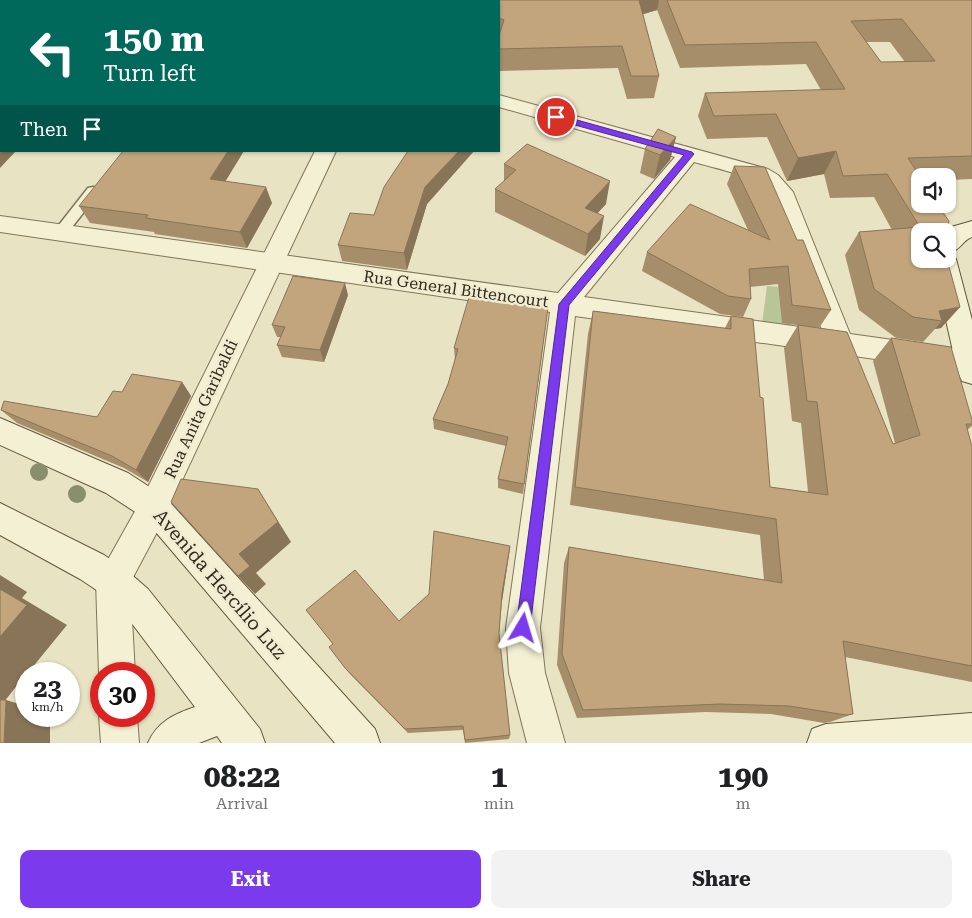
<!DOCTYPE html>
<html lang="en">
<head>
<meta charset="utf-8">
<style>
  body { margin:0; font-family:"Roboto Serif",serif; background:#f2f2f2; color:#202124; height:100vh; display:flex; flex-direction:column; font-size:19px; white-space:nowrap }
  * { box-sizing:border-box; margin:0 }
  p { font-size:16px; color:#757577 }
  .icon { flex:none; width:28px; height:28px; fill:none; stroke:currentColor; stroke-width:2; stroke-linecap:round; stroke-linejoin:round }
  .map { position:relative; height:743px; overflow:hidden }
  .drawer { display:flex; flex-direction:column; background:#fff; flex:1 }
  .drawer>* { flex:none }
  .guide { position:absolute; left:0px; top:0px; width:500px; height:152px; box-shadow:0 1px 4px #0004; background:#00695c; color:#fff; overflow:hidden }
  .fabs { position:absolute; left:911px; top:168px; display:grid; gap:10px }
  .fabs a { display:grid; place-items:center; width:45px; height:45px; border-radius:10px; background:#fff; box-shadow:0 1px 4px #0004; font-size:25px }
  .speed { position:absolute; left:15px; top:662px; display:flex; gap:10px; font-size:25px; font-weight:700; text-align:center }
  .speed>* { display:grid; place-content:center; width:65px; height:65px; border-radius:50%; background:#fff; box-shadow:0 1px 4px #0004; line-height:1 }
  .speed small { font-size:12px; font-weight:400 }
  .speed .limit { border:8px solid #d22; background:#fff; color:#111 }
  .pin { position:absolute; display:grid; place-items:center; width:42px; height:42px; color:#fff; margin:-21px; border:2px solid #fff; border-radius:50%; box-shadow:0 1px 5px #0007 }
  .me { position:absolute; width:55px; margin:-28px; rotate:7deg; stroke-linejoin:round; filter:drop-shadow(0 0 4px #0008) }
  .turn { display:flex; align-items:center; gap:18px; height:105px; padding:0 20px; font-size:22px }
  .turn .icon { width:65px; height:65px; stroke-width:2.5 }
  .turn b { display:block; font-size:35px; line-height:42px }
  .then { display:flex; align-items:center; height:48px; padding:0 20px; background:#0003; gap:10px; font-size:19px }
  .eta { display:flex; justify-content:space-evenly; align-items:center; height:85px; text-align:center }
  .eta b { font-size:30px; font-weight:700; line-height:35px }
  .action { display:flex; gap:10px; margin-top:auto; padding:10px 20px }
  .action a { flex:1; height:58px; border-radius:10px; background:#7c3aed; color:#fff; font-size:20px; font-weight:700; line-height:58px; text-align:center }
  .action a+a { background:#f2f2f2; color:#202124 }
  .map>svg:first-child { display:block }
  .green { fill:#b8c597 }
  .lines { fill:none; stroke-linecap:round; stroke-linejoin:round }
  .service-casing { stroke:#80755b; stroke-width:3 }
  .minor-casing { stroke:#80755b; stroke-width:2 }
  .tertiary-casing { stroke:#80755b; stroke-width:2 }
  .secondary-casing { stroke:#62563e; stroke-width:2 }
  .primary-casing { stroke:#4e422f; stroke-width:2 }
  .service { fill:#f4f0d4; fill-rule:evenodd }
  .minor { fill:#f4f0d4; fill-rule:evenodd }
  .tertiary { fill:#f4f0d4; fill-rule:evenodd }
  .secondary { fill:#f4f0d4; fill-rule:evenodd }
  .primary { fill:#e8dd9d; fill-rule:evenodd }
  .tree { fill:#898f6d }
  .wall { fill:#a78e6b; fill-rule:evenodd }
  .shaded-wall { fill:#887457 }
  .building { fill:#c2a57c; stroke:#887457; fill-rule:evenodd }
  .route { fill:#7c3aed; stroke:#51269a }
  .labels { text-anchor:middle; dominant-baseline:central; stroke-width:5; stroke-linejoin:round; paint-order:stroke }
  .street-label { font-size:16px; fill:#312a1e; stroke:#f1ecd0 }
  .near-street-label { font-size:19px; fill:#312a1e; stroke:#f1ecd0 }
</style>
</head>
<body>
<div class="map">
<svg width="972" height="743" viewBox="0 0 972 743">
  <rect width="100%" height="100%" fill="#e8e3c2"/>
  <polygon class="green" points="767,286 780,287 792,326 762,324"/>
  <g class="lines">
    <g class="service-casing">
      <polygon id="service" points="93,187 98,188 100,191 98,194 65,236 55,236 53,233 55,230 88,188"/>
    </g>
    <g class="minor-casing">
      <g id="minor">
        <polygon points="183,0 201,0 201,1 184,1"/>
        <path d="M499,95L768,169L778,175L793,192L850,334L972,351V373L575,316L540,628L545,673L565,743H527L509,673L506,628L550,312L0,232V216L558,293L675,157L499,107ZM694,162C721,170 751,174 772,195L822,330L584,297Z"/>
      </g>
    </g>
    <g class="tertiary-casing">
      <g id="tertiary">
        <rect x="391" y="0" width="16" height="1"/>
        <polygon points="315,151 336,151 165,517 130,583 135,674 101,674 101,680 99,674 96,581 143,497"/>
        <polygon points="101,711 101,716 137,716 139,743 101,743 99,716"/>
      </g>
    </g>
    <g class="secondary-casing">
      <g id="secondary">
        <path d="M972,221V237C963,240 960,250 951,252L956,259L972,320V384L962,381L958,373L932,259H948L947,231L951,227Z"/>
        <polygon points="0,418 128,473 165,497 375,729 380,743 335,743 143,517 106,493 0,445"/>
        <path d="M0,503L104,555L125,569L148,589L260,729L265,743H222L217,736L199,743H148C157,722 174,714 195,707L124,613L101,593L80,579L0,535Z"/>
        <polygon points="972,713 972,743 807,743 812,729 826,724"/>
      </g>
    </g>
    <g class="primary-casing">
      <rect id="primary" x="0" y="3" width="1" height="10"/>
    </g>
    <use href="#service" class="service"/>
    <use href="#minor" class="minor"/>
    <use href="#tertiary" class="tertiary"/>
    <use href="#secondary" class="secondary"/>
    <use href="#primary" class="primary"/>
  </g>
  <g class="tree">
    <circle cx="39" cy="472" r="9"/>
    <circle cx="77" cy="494" r="9"/>
  </g>
  <g class="wall">
    <path d="M456,0H972V179L948,180V176H920V231L960,307L941,328L935,329L923,342L896,338L859,310L845,255L859,232L892,230L874,197L830,198L824,174L787,181L767,137L707,139L698,116L705,93L821,90L806,64L680,68L657,10L643,14L659,76L654,98L627,99L618,68L499,71V1H456ZM866,42H890L905,62H881Z"/>
    <polygon points="676,137 670,160 654,179 640,173 645,149"/>
    <polygon points="408,151 474,151 427,204 407,270 342,261 338,245 374,215"/>
    <polygon points="504,164 606,204 597,213 600,239 585,256 495,212 495,189 504,181"/>
    <polygon points="734,166 797,240 831,310 819,328 782,323 778,284 750,287 751,299 743,317 720,314 642,271 647,252 748,230 727,184"/>
    <polygon points="226,181 272,203 247,248 155,234 154,232 90,223 79,206"/>
    <polygon points="348,295 324,362 282,357 277,345 281,337 277,337 272,325"/>
    <polygon points="548,308 523,494 498,488 498,479 506,446 434,429 433,419 448,384 455,360 454,348"/>
    <polygon points="593,311 725,328 731,316 760,397 770,487 808,492 801,423 792,421 784,348 798,325 893,444 895,443 873,361 891,338 972,420 972,426 967,430 972,447 972,682 845,657 853,714 830,722 824,723 771,714 706,712 577,718 557,665 564,563 569,547 764,580 760,535 570,505 588,334"/>
    <polygon points="182,382 191,396 148,482 124,468 17,423 1,410 97,417 122,392"/>
    <polygon points="510,546 502,601 499,634 510,735 509,739 465,743 463,730 408,733 350,674 345,668 333,644 399,621"/>
  </g>
  <g class="shaded-wall">
    <polygon points="637,0 659,0 657,10 634,17"/>
    <polygon points="1,107 1,151 16,151 0,168 0,109"/>
    <polygon points="676,137 670,160 654,179 660,155"/>
    <polygon points="228,151 244,151 217,195 210,179"/>
    <polygon points="459,151 474,151 427,204 407,270 404,253 425,187"/>
    <polygon points="836,151 824,174 787,181 798,158"/>
    <polygon points="610,181 606,204 582,230 585,208"/>
    <polygon points="266,187 272,203 247,248 240,232"/>
    <polygon points="604,216 600,239 585,256 588,234"/>
    <polygon points="345,283 348,295 324,362 320,350"/>
    <polygon points="960,307 941,328 935,329 942,321 939,311"/>
    <polygon points="182,382 191,396 148,482 136,470"/>
    <polygon points="258,489 291,542 256,573 266,584 255,594 238,576 239,554"/>
    <polygon points="510,546 509,555 502,601 502,593"/>
    <polygon points="0,575 27,592 22,598 67,625 27,674 26,674 0,707"/>
    <polygon points="6,700 26,706 26,716 50,716 50,743 4,743"/>
  </g>
  <g class="building">
    <polygon points="289,0 306,0 311,1 288,1"/>
    <polygon points="456,0 639,0 659,76 631,76 622,46 499,49 499,35 504,20 499,18 499,1 457,1"/>
    <path d="M667,0H972V156L908,158L920,177V204H937L949,221L947,231H920V259H947L960,307L939,311L942,321L913,317L874,289L859,232L920,227L887,174L843,176L836,151L798,158L776,114L714,116L705,93L845,89L816,42L685,45ZM902,19L935,61L881,62L851,21Z"/>
    <polygon points="0,64 1,64 1,107 0,109"/>
    <polygon points="0,128 1,128 1,138 0,139"/>
    <polygon points="658,129 676,137 660,155 645,149"/>
    <polygon points="527,144 610,181 585,208 604,216 588,234 495,189 516,170 504,164"/>
    <polygon points="123,151 228,151 210,179 266,187 240,232 146,218 148,215 79,206"/>
    <polygon points="408,151 459,151 425,187 404,253 338,245 350,213 374,215 384,187"/>
    <polygon points="734,166 765,167 797,240 803,240 831,310 792,305 788,266 749,269 751,299 728,296 647,252 690,204 770,240"/>
    <polygon points="293,276 345,283 320,350 277,345 285,327 272,325"/>
    <polygon points="469,297 548,308 524,484 498,479 508,437 433,419 448,384 458,349 454,348"/>
    <polygon points="593,311 731,329 731,316 753,319 760,397 763,398 770,487 828,495 817,402 807,401 798,325 847,332 893,444 920,435 891,338 951,347 972,420 972,424 966,424 972,447 972,666 843,641 853,714 846,715 789,706 720,704 583,710 562,654 569,547 782,583 776,519 575,487"/>
    <polygon points="132,374 182,382 136,470 112,456 1,410 4,401 97,417 113,391 122,392"/>
    <polygon points="181,479 258,489 278,522 239,554 250,566 238,576 171,502"/>
    <polygon points="434,531 510,546 502,593 499,633 510,735 465,740 463,726 405,729 345,668 329,647 333,644 306,610 355,570 399,621 429,594"/>
    <polygon points="0,589 27,605 0,637"/>
    <polygon points="0,700 6,700 4,743 0,743"/>
  </g>
  <polygon class="route" points="553,115 559,115 692,152 694,154 569,305 530,628 528,633 523,635 518,633 516,628 559,304 684,155 553,119"/>
  <g class="labels">
    <g class="street-label">
      <text transform="translate(456 289) rotate(8)">Rua General Bittencourt</text>
      <text transform="translate(201 409) rotate(-65)">Rua Anita Garibaldi</text>
    </g>
    <g class="near-street-label">
      <text transform="translate(220 584) rotate(49)">Avenida Hercílio Luz</text>
    </g>
  </g>
</svg>
<div class="fabs">
<a><svg class="icon" aria-label="sound" viewBox="0 0 24 24"><path d="M4 9h4l5-4v14l-5-4H4zM17 9q2 3 0 6"/></svg></a>
<a><svg class="icon" aria-label="search" viewBox="0 0 24 24"><circle cx="10" cy="10" r="6"/><path d="M15 15l6 6"/></svg></a>
</div>
<div class="speed"><div>23<small>km/h</small></div><div class="limit">30</div></div>
<div class="pin" style="left:556px;top:117px;background:#d93025"><svg class="icon" aria-label="arrive" viewBox="0 0 24 24"><path d="M6 21V4h12l-3 4 3 4H6"/></svg></div>
<svg class="me" style="left:523px;top:628px" viewBox="-20 -20 40 40"><path d="M0-17L14 15 0 8-14 15z" fill="#7c3aed" stroke="#fff" stroke-width="4"/></svg>
<div class="guide">
<div class="turn"><svg class="icon" aria-label="left" viewBox="0 0 24 24"><path d="M17 20v-9H6M10 6l-5 5 5 5"/></svg><div><b>150 m</b>Turn left</div></div>
<div class="then">Then<svg class="icon" aria-label="arrive" viewBox="0 0 24 24"><path d="M6 21V4h12l-3 4 3 4H6"/></svg></div>
</div>
</div>
<section class="drawer">
<div class="eta">
<div><b>08:22</b><p>Arrival</p></div>
<div><b>1</b><p>min</p></div>
<div><b>190</b><p>m</p></div>
</div>
<div class="action"><a>Exit</a><a>Share</a></div>
</section>
</body>
</html>
